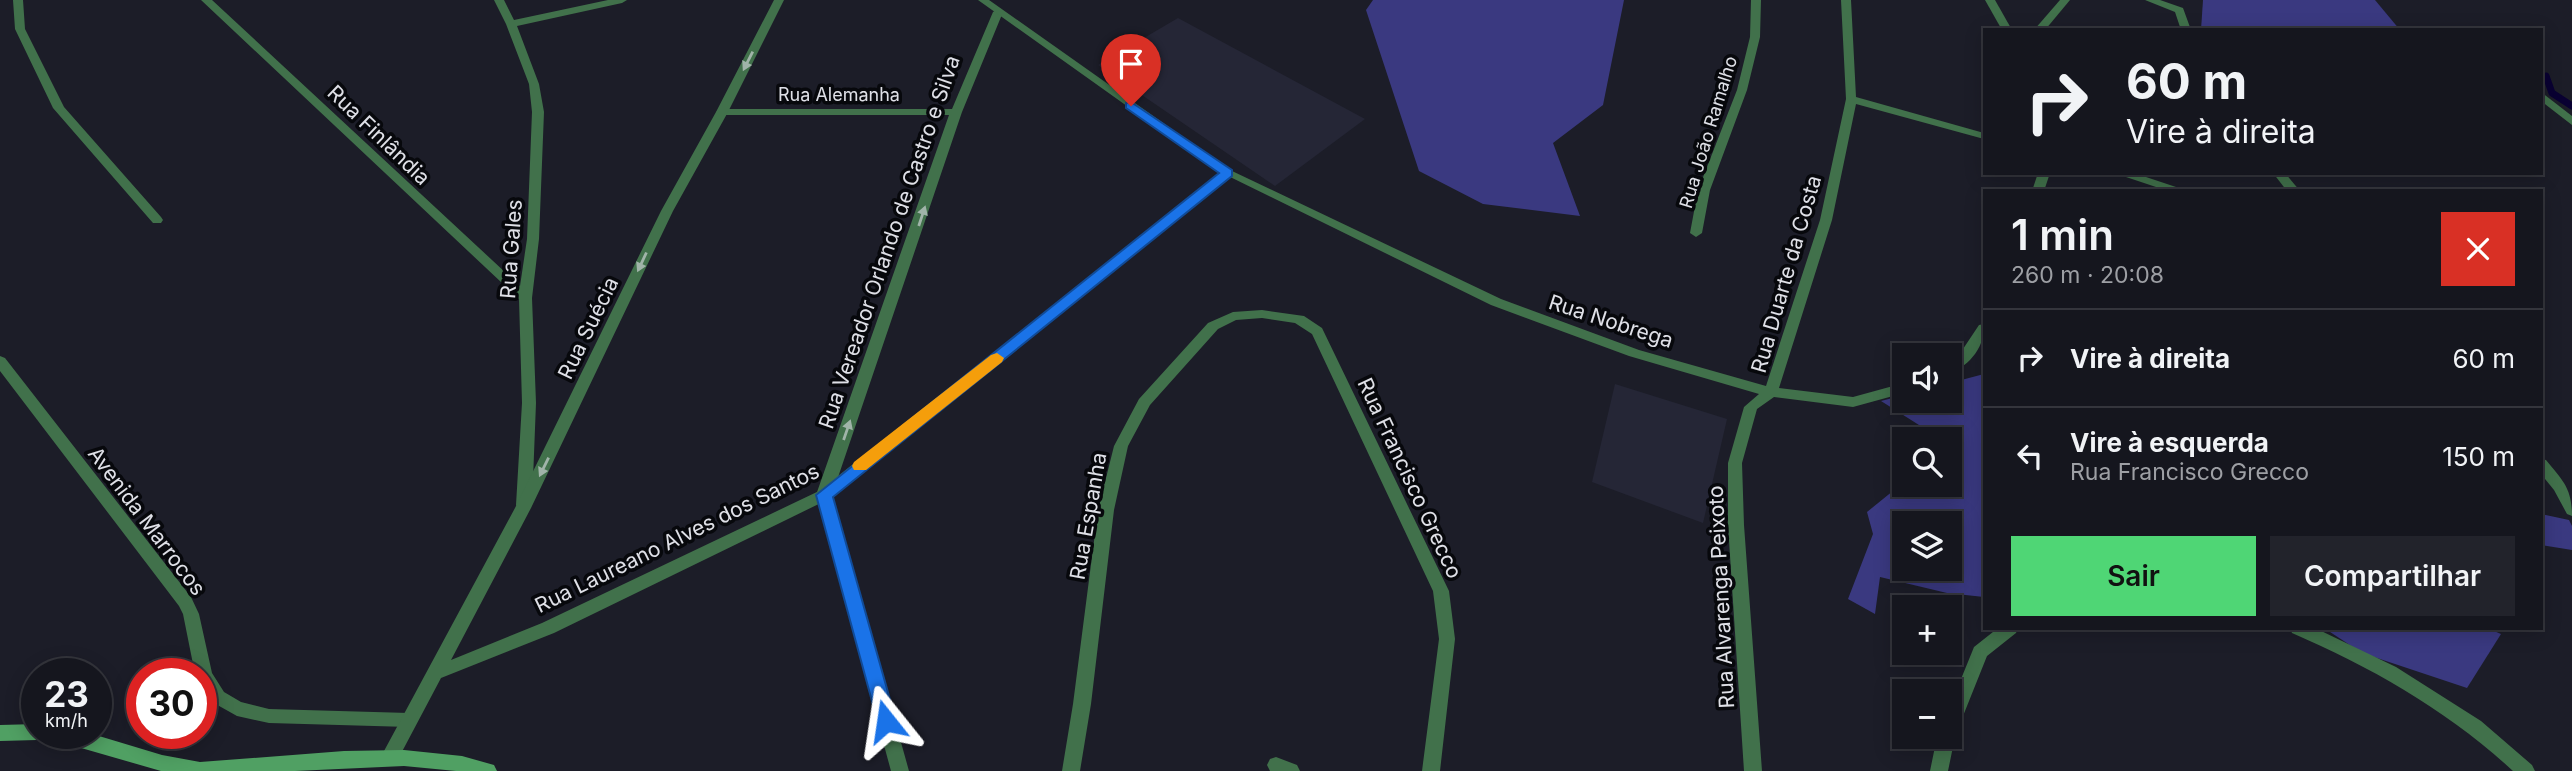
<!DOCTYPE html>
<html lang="pt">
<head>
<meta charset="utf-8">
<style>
  body { margin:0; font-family:Inter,sans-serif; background:#22232b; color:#f1f3f6; height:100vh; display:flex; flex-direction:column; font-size:26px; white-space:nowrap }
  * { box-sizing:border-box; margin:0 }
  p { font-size:23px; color:#9d9fa4 }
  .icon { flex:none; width:38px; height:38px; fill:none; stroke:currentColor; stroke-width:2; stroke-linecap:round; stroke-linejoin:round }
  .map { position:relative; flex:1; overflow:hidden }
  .panel { position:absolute; left:1983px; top:189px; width:560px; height:441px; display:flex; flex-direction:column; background:#15161e; border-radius:0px; box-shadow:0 4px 18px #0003,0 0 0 2px #34353c }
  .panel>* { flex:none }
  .banner { position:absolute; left:1983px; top:28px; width:560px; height:147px; border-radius:0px; box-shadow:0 4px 18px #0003,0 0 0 2px #34353c; background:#15161e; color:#f1f3f6; overflow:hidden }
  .buttons { position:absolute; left:1892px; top:343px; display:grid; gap:14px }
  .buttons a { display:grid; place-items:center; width:70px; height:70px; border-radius:0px; background:#15161e; box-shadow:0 4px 18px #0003,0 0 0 2px #34353c; font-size:35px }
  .speed { position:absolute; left:21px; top:658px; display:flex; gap:14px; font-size:35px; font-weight:700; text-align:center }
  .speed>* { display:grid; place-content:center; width:91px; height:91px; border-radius:50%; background:#15161e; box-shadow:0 4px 18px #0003,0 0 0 2px #34353c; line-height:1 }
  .speed small { font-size:18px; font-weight:400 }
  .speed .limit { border:10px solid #d22; background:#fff; color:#111 }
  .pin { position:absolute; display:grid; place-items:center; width:60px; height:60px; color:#fff; margin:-72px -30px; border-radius:50% 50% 50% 0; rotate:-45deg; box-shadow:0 0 7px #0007 }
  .pin .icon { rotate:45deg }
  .me { position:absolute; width:77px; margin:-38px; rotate:345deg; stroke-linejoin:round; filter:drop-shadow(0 0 5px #0008) }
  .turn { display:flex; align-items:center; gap:24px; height:147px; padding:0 28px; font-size:32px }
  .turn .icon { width:91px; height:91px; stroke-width:2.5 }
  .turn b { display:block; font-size:49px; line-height:60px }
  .round { display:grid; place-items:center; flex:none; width:74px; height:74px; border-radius:0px; background:#22232b }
  .summary { display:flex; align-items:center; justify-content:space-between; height:119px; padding:0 28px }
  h1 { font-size:42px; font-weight:600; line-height:52px }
  .cta { display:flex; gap:14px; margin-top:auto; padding:14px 28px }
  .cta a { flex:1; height:80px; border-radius:0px; background:#4fd675; color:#111; font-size:28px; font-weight:600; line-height:80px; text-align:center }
  .cta a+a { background:#22232b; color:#f1f3f6 }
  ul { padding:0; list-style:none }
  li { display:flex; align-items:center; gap:21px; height:98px; padding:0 28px; border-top:2px solid #34353c }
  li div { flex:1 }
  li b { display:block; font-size:26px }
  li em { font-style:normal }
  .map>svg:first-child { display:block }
  .built { fill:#252636 }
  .forest { fill:#3a3980; fill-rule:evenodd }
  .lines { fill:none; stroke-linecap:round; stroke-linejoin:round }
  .stream { stroke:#090032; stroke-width:7 }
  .minor { fill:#41714b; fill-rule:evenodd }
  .tertiary { fill:#41714b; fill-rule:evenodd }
  .secondary { fill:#50a063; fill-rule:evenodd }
  .oneway { fill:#a0b4a9 }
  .route { fill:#1a73e8; stroke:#114b97; stroke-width:2 }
  .slow { fill:#f59e0b }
  .labels { text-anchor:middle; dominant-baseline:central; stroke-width:7; stroke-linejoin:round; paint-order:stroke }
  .far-street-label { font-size:18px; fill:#dfe0e7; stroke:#07080c }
  .street-label { font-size:21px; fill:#dfe0e7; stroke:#07080c }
</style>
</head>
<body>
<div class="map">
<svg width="2572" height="771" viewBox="0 0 2572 771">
  <rect width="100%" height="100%" fill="#1c1d28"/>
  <g class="built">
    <polygon points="1178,18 1365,119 1275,186 1098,65"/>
    <polygon points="1615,384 1727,419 1703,523 1592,482"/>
  </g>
  <g class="forest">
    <polygon points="1373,0 1624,0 1603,105 1553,143 1580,216 1483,204 1419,171 1366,10"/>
    <polygon points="2203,0 2375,0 2400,30 2201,30"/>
    <path d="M1984,374V597L1947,593L1880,577L1875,614L1848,599L1873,534L1867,512L1904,482V485H1950V439H1922L1919,425L1881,401L1904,395V401H1950V383ZM1904,523H1950V569H1904Z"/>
    <polygon points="2541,514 2569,520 2572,526 2572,550 2541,545"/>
    <polygon points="2324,628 2487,628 2501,634 2467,688 2362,653"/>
  </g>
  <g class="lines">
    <polyline class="stream" points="2546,76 2552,93 2572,106"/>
    <g class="minor">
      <polygon points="13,0 23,0 25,29 64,107 161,217 163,220 161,223 153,223 53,108 15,29"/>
      <polygon points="201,0 212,0 520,286 527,239 532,112 529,84 506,24 494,0 504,0 514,20 608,0 627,0 622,3 517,26 539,84 544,112 539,239 532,298 536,403 532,505 529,509 519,509 516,505 522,403 519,299"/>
      <polygon points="1751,0 1761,0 1760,37 1747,90 1710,190 1702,233 1696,237 1690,233 1698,190 1737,90 1750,37"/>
      <polygon points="1841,0 1851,0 1856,97 1984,133 1984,139 1856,104 1832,220 1779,388 1853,397 1904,383 1904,393 1853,407 1774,397 1757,409 1742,463 1744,525 1762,771 1744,771 1728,525 1728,463 1744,407 1759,394 1629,356 1491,305 1222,173 1228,169 1232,171 1501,299 1639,350 1766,386 1820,220 1846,99"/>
      <polygon points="1985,0 1995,0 2012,30 2002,30"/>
      <polygon points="2060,0 2070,0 2045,30 2034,30"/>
      <polygon points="2145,0 2160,0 2183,8 2191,30 2181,30 2175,12"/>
      <polygon points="998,9 1003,12 962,112 832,495 909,771 891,771 816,495 949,115 722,115 716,112 722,109 952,109 993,12"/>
      <polygon points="2541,92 2572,116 2572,125 2541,101"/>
      <polygon points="2038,173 2050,173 2044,191 2032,191"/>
      <polygon points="2114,173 2134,173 2188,191 2168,191"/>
      <polygon points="2273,173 2285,173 2300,191 2287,191"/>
      <polygon points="1262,310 1304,316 1322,328 1449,591 1455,639 1440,771 1422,771 1439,639 1433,591 1312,334 1295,323 1262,318 1236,320 1218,329 1150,405 1128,446 1114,510 1091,704 1080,771 1062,771 1073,704 1098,510 1114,446 1139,399 1208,323 1233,312"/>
      <path d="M1984,324C1986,344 1970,367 1950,372V362L1957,358L1979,325Z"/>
      <polygon points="0,356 5,358 191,597 199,614 212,673 224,692 241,702 269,709 409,713 415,715 418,720 415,725 409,727 269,723 237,716 212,702 201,685 201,674 195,674 183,614 179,606 0,371"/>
      <path d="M2541,459L2546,460C2563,481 2572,488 2572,516L2567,514L2554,490L2541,474Z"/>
      <polygon points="1998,628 2018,628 2016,633 1987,656 1959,726 1953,733 1955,737 1948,771 1930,771 1937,737 1950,737 1950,706 1972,652 1974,647"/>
      <path d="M2290,628H2315L2396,667L2481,721L2532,765L2535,771H2513C2448,711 2373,668 2292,633Z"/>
      <polygon points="1276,757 1297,765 1300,771 1270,771 1267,765 1270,759"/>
    </g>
    <polygon class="tertiary" points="774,0 784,0 728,112 673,211 531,508 451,660 542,623 819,491 1221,173 978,0 989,0 1234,173 829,499 554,633 441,678 396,763 390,765 384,763 381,757 384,751 515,508 661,211 716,112"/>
    <polygon class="secondary" points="37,724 37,733 89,733 162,755 200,762 344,751 404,750 462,756 494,765 497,771 456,771 404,766 295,771 161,771 43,737 37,740 0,741 0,725"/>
  </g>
  <defs><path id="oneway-solid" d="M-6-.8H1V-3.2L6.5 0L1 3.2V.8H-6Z" transform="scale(1.75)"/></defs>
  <g class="oneway">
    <use href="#oneway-solid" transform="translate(748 61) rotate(117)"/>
    <use href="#oneway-solid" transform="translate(922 216) rotate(-72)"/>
    <use href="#oneway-solid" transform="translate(642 262) rotate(115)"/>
    <use href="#oneway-solid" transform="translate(847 430) rotate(-71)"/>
    <use href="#oneway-solid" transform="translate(544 467) rotate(116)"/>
  </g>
  <polygon class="route" points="1131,102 1232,170 1232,176 833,497 896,721 893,727 886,729 879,727 816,495 1219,173 1126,108 1126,103"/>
  <polygon class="slow" points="997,353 1004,358 1002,362 866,470 854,470 852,466 854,462 991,355"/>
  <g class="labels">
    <g class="far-street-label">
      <text x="839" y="94">Rua Alemanha</text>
      <text transform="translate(1708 132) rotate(-73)">Rua João Ramalho</text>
    </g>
    <g class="street-label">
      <text transform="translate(379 135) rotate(44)">Rua Finlândia</text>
      <text transform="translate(889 242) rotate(-71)">Rua Vereador Orlando de Castro e Silva</text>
      <text transform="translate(511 249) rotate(-86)">Rua Gales</text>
      <text transform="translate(1786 274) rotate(-74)">Rua Duarte da Costa</text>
      <text transform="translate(1611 321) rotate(18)">Rua Nobrega</text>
      <text transform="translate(588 328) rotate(-64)">Rua Suécia</text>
      <text transform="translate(1410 478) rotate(65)">Rua Francisco Grecco</text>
      <text transform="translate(1088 516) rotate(-80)">Rua Espanha</text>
      <text transform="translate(147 521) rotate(53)">Avenida Marrocos</text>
      <text transform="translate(677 538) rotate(-26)">Rua Laureano Alves dos Santos</text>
      <text transform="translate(1721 597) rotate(-93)">Rua Alvarenga Peixoto</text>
    </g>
  </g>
</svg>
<div class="buttons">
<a><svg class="icon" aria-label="sound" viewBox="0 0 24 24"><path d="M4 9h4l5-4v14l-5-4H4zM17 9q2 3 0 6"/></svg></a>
<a><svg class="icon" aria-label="search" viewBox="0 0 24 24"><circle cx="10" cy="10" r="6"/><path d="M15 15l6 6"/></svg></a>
<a><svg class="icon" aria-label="layers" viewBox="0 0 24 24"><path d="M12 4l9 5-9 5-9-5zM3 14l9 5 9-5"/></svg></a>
<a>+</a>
<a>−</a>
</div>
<div class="speed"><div>23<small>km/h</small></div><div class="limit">30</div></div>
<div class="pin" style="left:1131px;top:106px;background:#d93025"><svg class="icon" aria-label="arrive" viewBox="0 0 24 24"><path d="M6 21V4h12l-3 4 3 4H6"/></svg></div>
<svg class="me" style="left:886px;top:721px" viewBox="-20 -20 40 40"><path d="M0-17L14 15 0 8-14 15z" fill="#1a73e8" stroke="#fff" stroke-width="4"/></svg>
<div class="banner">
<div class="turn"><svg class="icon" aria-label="right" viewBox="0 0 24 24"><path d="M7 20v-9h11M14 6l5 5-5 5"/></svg><div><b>60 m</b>Vire à direita</div></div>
</div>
<section class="panel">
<div class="summary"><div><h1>1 min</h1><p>260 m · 20:08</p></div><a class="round" style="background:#d93025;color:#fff"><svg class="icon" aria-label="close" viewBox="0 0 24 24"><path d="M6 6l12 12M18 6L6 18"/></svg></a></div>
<ul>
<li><svg class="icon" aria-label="right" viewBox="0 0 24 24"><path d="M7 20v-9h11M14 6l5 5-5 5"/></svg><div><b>Vire à direita</b></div><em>60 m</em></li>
<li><svg class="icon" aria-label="left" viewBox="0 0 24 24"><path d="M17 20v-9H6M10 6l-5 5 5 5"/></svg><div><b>Vire à esquerda</b><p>Rua Francisco Grecco</p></div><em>150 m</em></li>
</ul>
<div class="cta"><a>Sair</a><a>Compartilhar</a></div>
</section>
</div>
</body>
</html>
